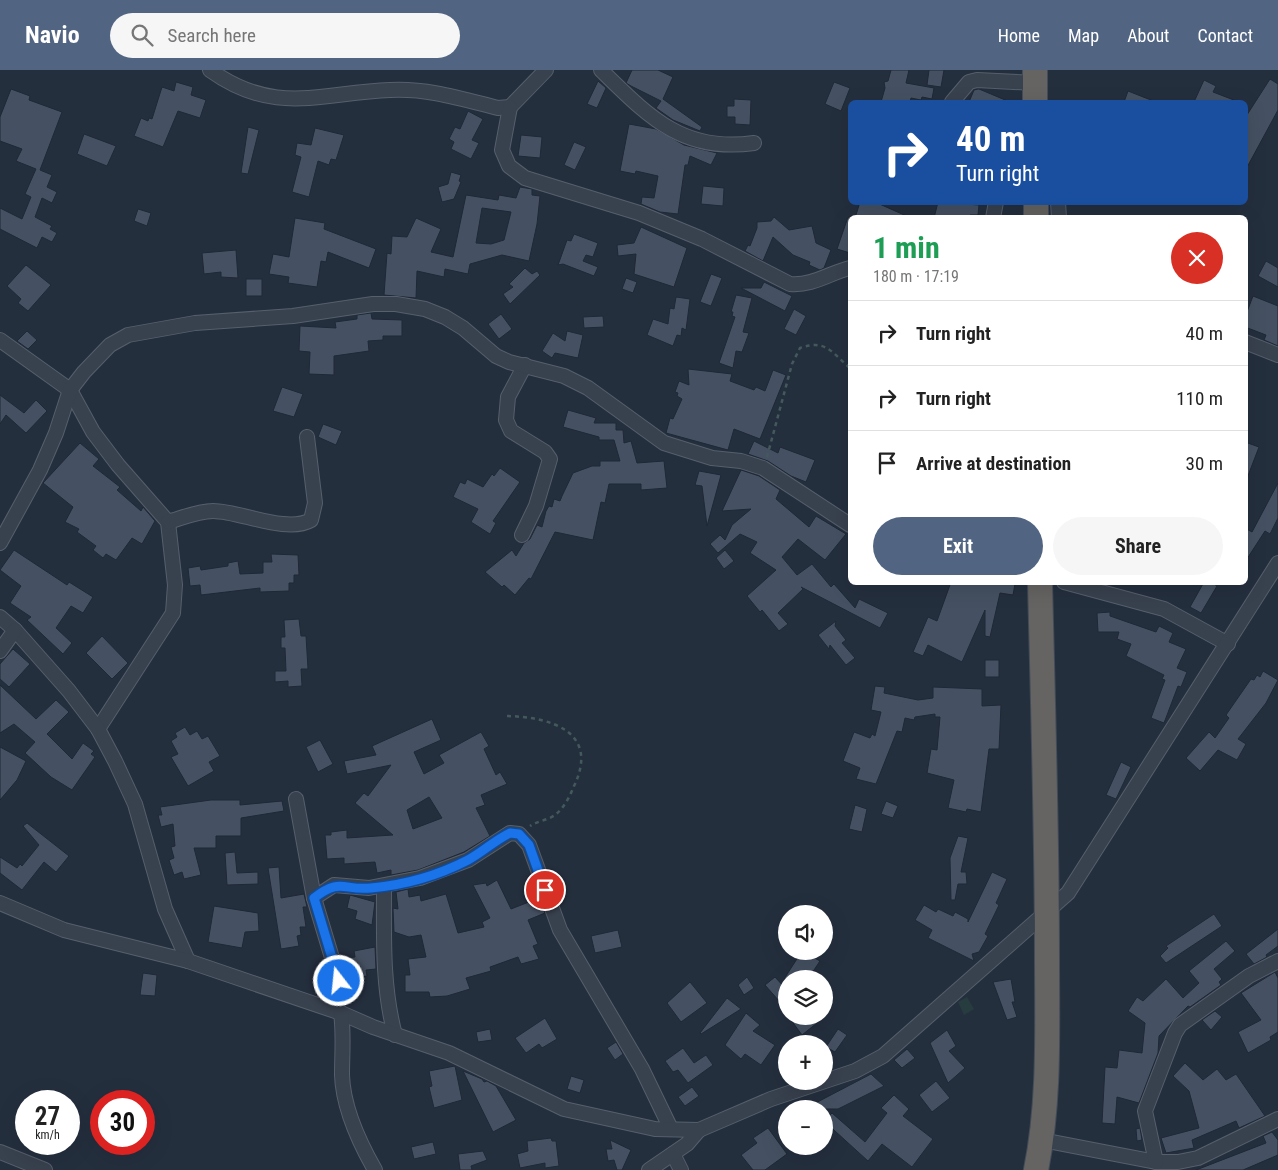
<!DOCTYPE html>
<html lang="en">
<head>
<meta charset="utf-8">
<style>
  body { margin:0; font-family:"Roboto Condensed",sans-serif; background:#f6f6f6; color:#222; height:100vh; display:flex; flex-direction:column; font-size:19px; white-space:nowrap }
  * { box-sizing:border-box; margin:0 }
  p { font-size:16px; color:#767676 }
  .icon { flex:none; width:28px; height:28px; fill:none; stroke:currentColor; stroke-width:2; stroke-linecap:round; stroke-linejoin:round }
  .map { position:relative; flex:1; overflow:hidden }
  .sheet { position:absolute; left:848px; top:145px; width:400px; height:370px; display:flex; flex-direction:column; background:#fff; border-radius:8px; box-shadow:0 5px 20px #0002 }
  .sheet>* { flex:none }
  .guide { position:absolute; left:848px; top:30px; width:400px; height:105px; border-radius:8px; box-shadow:0 5px 20px #0002; background:#1a4fa0; color:#fff; overflow:hidden }
  .fabs { position:absolute; left:778px; top:835px; display:grid; gap:10px }
  .fabs a { display:grid; place-items:center; width:55px; height:55px; border-radius:50%; background:#fff; box-shadow:0 5px 20px #0002; font-size:25px }
  .speed { position:absolute; left:15px; top:1020px; display:flex; gap:10px; font-size:25px; font-weight:700; text-align:center }
  .speed>* { display:grid; place-content:center; width:65px; height:65px; border-radius:50%; background:#fff; box-shadow:0 5px 20px #0002; line-height:1 }
  .speed small { font-size:12px; font-weight:400 }
  .speed .limit { border:8px solid #d22; background:#fff; color:#111 }
  .pin { position:absolute; display:grid; place-items:center; width:42px; height:42px; color:#fff; margin:-21px; border:2px solid #fff; border-radius:50%; box-shadow:0 1px 5px #0007 }
  .me { position:absolute; width:55px; margin:-28px; rotate:344deg; stroke-linejoin:round; filter:drop-shadow(0 0 4px #0008) }
  .turn { display:flex; align-items:center; gap:18px; height:105px; padding:0 25px; font-size:22px }
  .turn .icon { width:65px; height:65px; stroke-width:2.5 }
  .turn b { display:block; font-size:35px; line-height:42px }
  .round { display:grid; place-items:center; flex:none; width:52px; height:52px; border-radius:26px; background:#f6f6f6 }
  .headline { display:flex; align-items:center; justify-content:space-between; height:85px; padding:0 25px }
  h1 { font-size:30px; font-weight:700; line-height:38px; color:#1e9e55 }
  .cta { display:flex; gap:10px; margin-top:auto; padding:10px 25px }
  .cta a { flex:1; height:58px; border-radius:30px; background:#516482; color:#fff; font-size:20px; font-weight:700; line-height:58px; text-align:center }
  .cta a+a { background:#f6f6f6; color:#222 }
  ul { padding:0; list-style:none }
  li { display:flex; align-items:center; gap:15px; height:65px; padding:0 25px; border-top:1px solid #e0e0e0 }
  li div { flex:1 }
  li b { display:block; font-size:19px }
  li em { font-style:normal }
  header { display:flex; align-items:center; gap:30px; box-sizing:border-box; height:70px; padding:0 25px; background:#516482; color:#fff }
  header strong { font-size:24px }
  nav { display:flex; gap:28px; margin-inline-start:auto; font-size:18px }
  .search { width:350px; height:45px; background:#f6f6f6; display:flex; align-items:center; gap:12px; box-sizing:border-box; padding:0 18px; border-radius:28px; color:#767676; font-size:19px }
  .map>svg:first-child { display:block }
  .green { fill:#263c3f }
  .building { fill:#455162; stroke:#1f2835; fill-rule:evenodd }
  .lines { fill:none; stroke-linecap:round; stroke-linejoin:round }
  .minor-casing { stroke:#565f6c; stroke-width:16 }
  .trunk-casing { stroke:#434c59; stroke-width:26 }
  .path { stroke:#44595c; stroke-width:2.5; stroke-dasharray:4 4; stroke-linecap:butt }
  .minor { stroke:#38414e; stroke-width:14 }
  .trunk { stroke:#656462; stroke-width:24 }
  .route-casing { stroke:#114b97; stroke-width:12 }
  .route { stroke:#1a73e8; stroke-width:9 }
</style>
</head>
<body>
<header>
<strong>Navio</strong>
<div class="search"><svg class="icon" aria-label="search" viewBox="0 0 24 24"><circle cx="10" cy="10" r="6"/><path d="M15 15l6 6"/></svg>Search here</div>
<nav><a>Home</a><a>Map</a><a>About</a><a>Contact</a></nav>
</header>
<div class="map">
<svg width="1278" height="1100" viewBox="0 0 1278 1100">
  <rect width="100%" height="100%" fill="#242f3e"/>
  <polygon class="green" points="967,927 974,939 964,945 958,932"/>
  <g class="building">
    <polygon points="632,0 658,0 673,7 663,29 702,57 700,61 673,50 656,38 661,31 631,16 626,13"/>
    <polygon points="891,0 909,0 906,13 934,18 932,29 922,27 921,30 911,28 910,32 881,32 885,18 884,12 888,11"/>
    <polygon points="929,0 944,0 941,17 927,15"/>
    <polygon points="1270,9 1278,14 1278,40 1245,101 1245,48"/>
    <polygon points="1204,10 1216,16 1213,22 1239,32 1194,32"/>
    <polygon points="598,11 606,18 597,38 587,34"/>
    <polygon points="176,12 193,17 191,25 206,30 200,48 178,41 163,77 134,66 141,48 148,51 149,48 152,49 162,17 174,21"/>
    <polygon points="834,12 850,18 841,41 825,34"/>
    <polygon points="11,19 30,26 29,30 62,42 40,100 52,105 47,117 57,122 52,133 42,128 35,147 52,156 50,159 57,163 52,172 42,167 37,178 0,159 0,138 22,149 31,127 25,124 36,99 16,91 22,79 0,71 0,47"/>
    <polygon points="978,19 979,19 1010,32 969,32 974,20"/>
    <polygon points="1128,21 1156,32 1124,32"/>
    <polygon points="734,29 751,30 750,55 735,54 735,47 727,47 727,36 734,36"/>
    <polygon points="468,41 483,49 472,70 479,73 471,89 451,79 454,72 449,69 455,57 460,59"/>
    <polygon points="629,54 656,59 684,75 717,83 711,95 690,86 688,95 685,95 678,144 660,142 641,134 642,127 654,128 658,106 636,101 635,104 620,101"/>
    <polygon points="248,57 259,60 248,104 241,103"/>
    <polygon points="315,58 344,65 336,90 331,89 329,95 318,91 309,127 292,122 301,87 295,85 297,73 311,75"/>
    <polygon points="84,64 116,76 107,96 77,84"/>
    <polygon points="521,65 542,67 540,88 518,86"/>
    <polygon points="574,72 586,77 575,100 564,95"/>
    <polygon points="451,102 461,105 459,111 461,112 454,129 442,132 438,117 448,114"/>
    <polygon points="703,116 724,118 723,136 701,134"/>
    <path d="M520,117L532,119V125L540,126L537,154L529,191L502,185L470,194L468,204L445,199L444,207L417,201L416,228L384,225L387,183L391,184L392,166L407,167L416,148L441,159L431,182L453,187L466,125L498,130L499,125L516,128ZM482,138L511,142L504,170L491,174L476,173Z"/>
    <polygon points="860,132 875,132 911,148 855,148"/>
    <polygon points="938,132 979,135 978,145 970,145 970,148 934,148"/>
    <polygon points="138,139 151,143 147,156 134,151"/>
    <polygon points="774,147 789,160 812,156 816,173 831,180 824,198 820,200 809,195 810,192 793,185 773,167 763,191 745,181 748,175 750,176 757,158 757,152 771,151"/>
    <polygon points="848,147 850,148 850,183 837,179"/>
    <polygon points="295,148 325,153 324,159 376,179 369,198 328,182 326,192 321,191 317,217 288,213 289,207 269,204 273,184 289,187"/>
    <polygon points="641,157 687,178 674,217 634,204 636,184 618,186 617,175 634,173"/>
    <polygon points="574,164 598,173 593,187 586,185 583,191 598,197 594,206 563,194 558,195 567,170 571,171"/>
    <polygon points="236,180 238,208 221,207 221,202 204,204 202,183"/>
    <polygon points="1266,191 1278,198 1278,217 1258,206"/>
    <polygon points="26,195 51,215 28,241 18,233 21,229 7,216"/>
    <polygon points="525,198 532,204 537,201 540,205 510,234 503,224 513,217 509,214"/>
    <polygon points="711,204 722,208 711,236 700,232"/>
    <polygon points="626,208 637,212 633,223 622,219"/>
    <rect x="246" y="209" width="16" height="17"/>
    <polygon points="764,212 792,226 785,241 741,218 761,218"/>
    <polygon points="736,225 752,228 743,262 749,263 742,282 736,281 733,298 719,293 735,247 732,246 733,242 731,242"/>
    <polygon points="1253,226 1278,236 1278,276 1264,270 1266,265 1245,257 1245,247"/>
    <polygon points="676,227 690,229 686,260 682,258 681,266 677,265 673,276 647,265 653,249 668,254 670,238 674,239"/>
    <polygon points="794,239 806,246 796,265 784,259"/>
    <polygon points="371,243 372,249 402,250 402,266 383,266 383,270 368,271 369,281 334,286 334,305 309,304 310,282 299,281 300,256 336,258 335,252 357,249 357,245"/>
    <polygon points="501,244 512,259 499,269 488,254"/>
    <polygon points="603,246 604,257 584,258 583,247"/>
    <polygon points="27,261 37,270 28,279 17,271"/>
    <polygon points="567,261 583,265 578,288 555,283 552,288 542,281 553,263 565,271"/>
    <polygon points="688,299 732,304 730,311 754,320 756,317 765,321 773,300 786,305 760,369 734,359 728,380 666,363 670,348 673,349 682,329 677,326 678,323 675,322 679,311 689,315"/>
    <polygon points="282,317 303,324 294,347 273,341"/>
    <polygon points="0,325 24,343 36,330 47,341 26,363 6,345 0,354"/>
    <polygon points="568,340 596,348 594,353 616,353 616,360 623,360 624,373 631,371 637,393 664,391 667,418 641,420 641,414 609,414 605,433 601,432 593,470 555,462 531,509 529,508 515,525 504,515 502,517 485,502 512,480 516,486 524,473 530,469 537,455 542,457 546,441 549,436 552,437 554,429 560,431 562,426 573,403 592,396 600,396 600,391 620,391 614,370 599,370 599,367 563,357"/>
    <polygon points="323,354 342,361 336,375 318,367"/>
    <polygon points="754,371 778,383 780,377 815,390 806,412 791,406 768,391 748,384"/>
    <polygon points="1245,372 1259,377 1246,411 1245,411"/>
    <polygon points="80,373 99,389 93,396 120,417 117,420 141,441 143,437 155,451 142,474 132,468 116,490 106,484 103,488 93,480 96,476 77,462 79,459 65,452 73,437 43,413"/>
    <polygon points="500,398 520,412 493,451 496,453 490,464 471,452 478,439 453,427 460,412 465,414 467,409 483,417 492,404 494,406"/>
    <polygon points="741,400 759,406 780,420 776,429 809,457 816,446 846,464 825,490 798,469 782,487 797,505 812,494 831,517 834,514 855,538 859,529 888,543 880,558 801,517 803,519 778,543 788,554 779,561 762,540 760,542 747,526 776,500 750,483 757,472 740,464 718,483 710,474 720,465 725,470 732,455 751,439 722,441"/>
    <polygon points="699,401 721,405 707,456 702,416 695,415"/>
    <polygon points="1278,413 1278,448 1270,464 1265,461 1245,492 1245,458 1252,462"/>
    <polygon points="14,480 67,515 69,512 93,527 83,543 71,536 56,558 72,573 63,584 27,550 31,547 10,533 21,516 0,500"/>
    <polygon points="725,480 734,491 724,499 716,488"/>
    <polygon points="271,484 298,485 299,505 294,505 294,513 289,513 289,521 260,522 260,518 201,525 200,515 190,516 188,498 200,496 201,500 228,496 228,493 238,491 240,504 263,503 263,492 272,492"/>
    <polygon points="951,512 1015,514 1013,525 1000,523 990,567 985,566 985,540 962,592 928,575 923,586 913,582 928,547 937,551"/>
    <polygon points="1204,512 1211,512 1217,516 1201,543 1190,537"/>
    <polygon points="1110,542 1110,546 1156,562 1159,556 1173,563 1169,572 1186,579 1177,598 1187,602 1181,617 1178,616 1164,653 1151,648 1165,610 1162,609 1164,605 1126,586 1131,574 1117,569 1119,562 1098,562 1097,543"/>
    <polygon points="299,549 301,566 306,566 308,599 301,599 302,616 288,617 288,611 275,612 275,601 286,601 285,578 281,578 281,567 285,567 284,550"/>
    <polygon points="836,551 835,556 846,570 842,573 855,588 846,595 830,575 829,579 818,565"/>
    <polygon points="102,566 128,593 112,609 86,583"/>
    <polygon points="13,579 30,594 9,617 0,609 0,594"/>
    <rect x="985" y="590" width="14" height="17"/>
    <polygon points="1263,601 1278,610 1266,633 1238,669 1246,674 1237,690 1218,680 1200,701 1186,688 1209,662 1215,668 1229,648 1226,645 1251,609 1254,610 1257,605 1260,607"/>
    <polygon points="0,615 36,649 56,630 69,642 47,664 72,689 83,673 94,681 91,684 95,687 72,720 51,707 25,683 35,672 14,654 0,663"/>
    <polygon points="875,616 885,617 884,623 918,630 933,628 933,617 982,619 982,636 1001,635 999,679 989,679 981,742 967,739 966,742 948,738 954,710 927,703 931,679 937,680 940,647 935,647 935,644 915,647 914,650 905,648 902,662 897,661 876,714 856,709 860,698 843,691 854,662 870,668 872,664 875,666 881,642 871,640"/>
    <path d="M432,649L441,670L414,682L424,704L444,693L439,685L481,662L489,676L484,679L496,705L500,702L507,714L481,725L485,735L476,738L490,766L464,782L418,800L391,805V800L377,803L375,792L344,794V788L327,789L325,765H331V762L347,760V768L393,765L355,733L364,723L368,726L391,695L347,704L344,691L376,685L372,676ZM429,727L442,748L413,759L407,740Z"/>
    <polygon points="185,657 190,665 197,661 202,669 208,666 220,686 209,692 214,701 188,716 171,687 178,684 171,671 177,667 175,663"/>
    <polygon points="320,670 333,694 318,702 306,677"/>
    <polygon points="0,677 26,691 17,710 0,730"/>
    <polygon points="1121,692 1131,697 1116,729 1106,725"/>
    <polygon points="211,730 240,730 240,735 282,731 284,741 241,748 241,766 216,766 216,778 194,778 201,805 184,809 182,802 174,805 169,790 174,788 171,777 175,776 173,754 161,757 158,745 162,745 160,737"/>
    <polygon points="886,731 898,736 893,748 881,744"/>
    <polygon points="855,735 867,739 862,762 849,759"/>
    <polygon points="27,753 69,786 56,802 44,792 22,820 0,803 0,787 17,798 20,794 22,796 39,775 23,756"/>
    <polygon points="958,766 968,768 961,802 966,802 967,814 958,814 955,830 951,830 950,788"/>
    <polygon points="235,782 237,803 258,802 258,814 227,815 225,783"/>
    <polygon points="279,797 281,828 304,824 307,837 303,837 306,857 300,857 301,865 297,866 299,876 281,879 268,798"/>
    <polygon points="992,802 1007,809 996,833 999,835 985,864 988,866 979,882 972,884 974,891 928,868 932,860 915,850 924,835 936,842 938,839 953,846 955,842 968,849 968,852"/>
    <polygon points="497,810 511,839 539,828 545,843 528,850 538,874 533,876 539,889 521,894 518,887 490,897 491,901 466,908 470,919 447,926 430,927 429,922 405,922 405,905 410,905 408,889 426,887 421,865 409,867 394,862 393,838 398,839 396,822 408,819 409,827 420,825 421,831 446,824 458,863 484,857 482,852 490,848 473,815 486,813 487,816"/>
    <polygon points="350,825 375,832 372,855 355,849 357,841 347,838"/>
    <polygon points="214,836 258,843 259,861 245,862 242,878 208,872"/>
    <polygon points="1214,844 1222,856 1166,893 1160,886 1168,878 1166,876"/>
    <polygon points="1278,859 1278,876 1266,885 1267,887 1254,894 1246,884"/>
    <polygon points="618,860 622,877 595,883 591,866"/>
    <polygon points="1226,871 1235,881 1214,899 1222,909 1219,912 1221,915 1190,937 1188,936 1159,966 1158,983 1139,1033 1117,1027 1115,1054 1102,1053 1105,997 1117,998 1119,980 1142,983 1145,953 1128,941 1137,927 1143,931 1166,909 1183,928 1199,913 1189,901"/>
    <polygon points="375,877 376,899 366,900 367,906 355,908 355,904 349,905 346,888 355,887 354,881"/>
    <polygon points="802,881 820,891 808,909 784,909"/>
    <polygon points="1275,902 1278,908 1278,962 1270,967 1271,970 1248,983 1238,962 1261,950 1241,923"/>
    <polygon points="143,903 157,905 155,926 140,925"/>
    <polygon points="747,907 754,918 744,925 738,915"/>
    <polygon points="775,907 786,919 786,939 765,915"/>
    <polygon points="1011,909 1015,932 1012,932 1017,947 1007,950 993,912"/>
    <polygon points="690,912 707,933 681,952 667,933"/>
    <polygon points="727,928 741,939 701,964 700,963"/>
    <polygon points="1215,941 1222,947 1211,960 1202,950"/>
    <polygon points="746,943 760,955 753,961 775,975 761,995 745,984 741,989 725,975"/>
    <polygon points="788,946 812,946 817,953 802,965"/>
    <polygon points="545,948 557,969 542,978 539,974 526,983 515,968"/>
    <polygon points="490,959 492,970 478,972 476,962"/>
    <polygon points="838,959 847,965 835,982 826,977"/>
    <polygon points="947,960 956,976 949,981 965,998 948,1013 930,973"/>
    <polygon points="616,972 623,984 615,990 607,978"/>
    <polygon points="683,978 694,993 706,985 713,995 688,1013 678,1000 673,1002 665,991"/>
    <polygon points="907,979 915,988 902,998 894,990"/>
    <polygon points="1185,993 1203,1010 1217,999 1226,1010 1236,1004 1265,1046 1239,1058 1236,1051 1192,1070 1194,1078 1166,1083 1161,1068 1199,1058 1189,1021 1173,1006"/>
    <polygon points="455,996 462,1030 434,1038 429,1017 432,1016 429,1001"/>
    <polygon points="463,1001 482,1009 484,1012 487,1011 496,1016 516,1050 493,1062"/>
    <polygon points="871,1004 884,1016 838,1039 804,1039"/>
    <polygon points="571,1006 584,1010 580,1023 567,1019"/>
    <polygon points="936,1011 950,1028 932,1042 919,1025"/>
    <polygon points="692,1017 699,1026 685,1036 678,1027"/>
    <polygon points="894,1025 909,1039 903,1046 933,1069 912,1097 882,1074 868,1091 824,1051 832,1043 865,1072 887,1043 881,1038"/>
    <polygon points="768,1058 787,1084 765,1100 753,1100 741,1085 757,1073 753,1068"/>
    <polygon points="1140,1058 1142,1070 1137,1071 1136,1059"/>
    <polygon points="1272,1062 1278,1070 1278,1085 1243,1100 1196,1100 1266,1073 1263,1066"/>
    <polygon points="551,1068 552,1071 556,1071 559,1096 545,1098 545,1093 520,1098 517,1084 528,1081 527,1071"/>
    <polygon points="610,1070 631,1080 622,1100 617,1100 614,1090 608,1091 606,1079 612,1079"/>
    <polygon points="433,1072 436,1084 414,1089 411,1077"/>
    <polygon points="483,1081 487,1090 471,1096 472,1100 460,1100 458,1084"/>
  </g>
  <g class="lines">
    <g class="minor-casing">
      <g id="minor">
        <path d="M210,0C274,46 319,23 390,20C428,18 462,29 498,38L510,37L546,0"/>
        <path d="M601,0C649,47 683,83 754,73"/>
        <polyline points="952,32 969,12 977,10 1035,13"/>
        <path d="M510,37L502,80L509,96L525,108L639,143L702,169L790,214C813,216 829,203 850,198"/>
        <polyline points="1058,132 1059,148"/>
        <polyline points="993,148 996,132"/>
        <polyline points="0,270 70,320 93,362 118,395 168,452 175,515 173,543 98,659"/>
        <polyline points="1245,272 1278,285"/>
        <path d="M168,452C182,448 198,441 213,441C240,441 287,464 311,450L315,433L307,367"/>
        <polyline points="522,465 536,436 550,389 545,382 511,361 506,350 508,327 525,295"/>
        <polyline points="0,473 40,400 56,363 70,320 84,302 110,275 128,265 195,253 293,246 373,234 396,234 425,239 445,247 463,258 496,286 509,292 564,306 588,318 664,373 712,388 741,391 763,398 850,455"/>
        <polyline points="1064,512 1164,539 1228,574"/>
        <polyline points="0,547 15,560 69,621 98,659 115,691 135,734 165,839 188,891"/>
        <polyline points="0,581 15,560"/>
        <polyline points="296,729 314,828 339,911 337,941"/>
        <path d="M384,816C384,867 382,916 395,965"/>
        <polyline points="314,828 334,815 369,818 420,808 468,790 510,763 519,764 529,775 560,860 642,999 671,1059"/>
        <polyline points="0,833 64,860 188,891 341,943 373,957 449,983 564,1039 655,1059 699,1060 771,1029 855,1001 883,986 1068,823 1278,493"/>
        <path d="M341,943C344,964 342,983 342,1005C343,1038 359,1072 375,1100"/>
        <polyline points="1042,1070 1156,1092 1178,1092 1198,1088 1278,1049"/>
        <polyline points="0,1082 45,1100"/>
        <polyline points="673,1084 681,1100"/>
        <polyline points="1156,1092 1145,1041 1175,963 1180,955 1249,906 1278,891"/>
        <polyline points="649,1100 687,1074 699,1060"/>
      </g>
    </g>
    <g class="trunk-casing">
      <g id="trunk">
        <polyline points="1035,0 1035,32"/>
        <polyline points="1036,132 1036,148"/>
        <path d="M1036,1100C1050,1031 1047,958 1047,888C1047,763 1043,638 1040,512"/>
      </g>
    </g>
    <g class="path">
      <path d="M767,387L792,294L800,278C826,269 831,282 850,298"/>
      <path d="M507,646C551,647 600,662 574,716C570,726 564,738 555,745C548,750 538,751 530,756"/>
    </g>
    <use href="#minor" class="minor"/>
    <use href="#trunk" class="trunk"/>
  </g>
  <g class="lines">
    <g class="route-casing">
      <path id="route" d="M339,911L314,828C341,807 343,821 371,818C404,815 439,805 468,790C483,782 495,770 510,763L519,764L529,775L545,820"/>
    </g>
    <use href="#route" class="route"/>
  </g>
</svg>
<div class="fabs">
<a><svg class="icon" aria-label="sound" viewBox="0 0 24 24"><path d="M4 9h4l5-4v14l-5-4H4zM17 9q2 3 0 6"/></svg></a>
<a><svg class="icon" aria-label="layers" viewBox="0 0 24 24"><path d="M12 4l9 5-9 5-9-5zM3 14l9 5 9-5"/></svg></a>
<a>+</a>
<a>−</a>
</div>
<div class="speed"><div>27<small>km/h</small></div><div class="limit">30</div></div>
<div class="pin" style="left:545px;top:820px;background:#d93025"><svg class="icon" aria-label="arrive" viewBox="0 0 24 24"><path d="M6 21V4h12l-3 4 3 4H6"/></svg></div>
<svg class="me" style="left:339px;top:911px" viewBox="-20 -20 40 40"><circle r="17" fill="#1a73e8" stroke="#fff" stroke-width="3"/><path d="M0-11L8 9 0 5-8 9z" fill="#fff"/></svg>
<div class="guide">
<div class="turn"><svg class="icon" aria-label="right" viewBox="0 0 24 24"><path d="M7 20v-9h11M14 6l5 5-5 5"/></svg><div><b>40 m</b>Turn right</div></div>
</div>
<section class="sheet">
<div class="headline"><div><h1>1 min</h1><p>180 m · 17:19</p></div><a class="round" style="background:#d93025;color:#fff"><svg class="icon" aria-label="close" viewBox="0 0 24 24"><path d="M6 6l12 12M18 6L6 18"/></svg></a></div>
<ul>
<li><svg class="icon" aria-label="right" viewBox="0 0 24 24"><path d="M7 20v-9h11M14 6l5 5-5 5"/></svg><div><b>Turn right</b></div><em>40 m</em></li>
<li><svg class="icon" aria-label="right" viewBox="0 0 24 24"><path d="M7 20v-9h11M14 6l5 5-5 5"/></svg><div><b>Turn right</b></div><em>110 m</em></li>
<li><svg class="icon" aria-label="arrive" viewBox="0 0 24 24"><path d="M6 21V4h12l-3 4 3 4H6"/></svg><div><b>Arrive at destination</b></div><em>30 m</em></li>
</ul>
<div class="cta"><a>Exit</a><a>Share</a></div>
</section>
</div>
</body>
</html>
